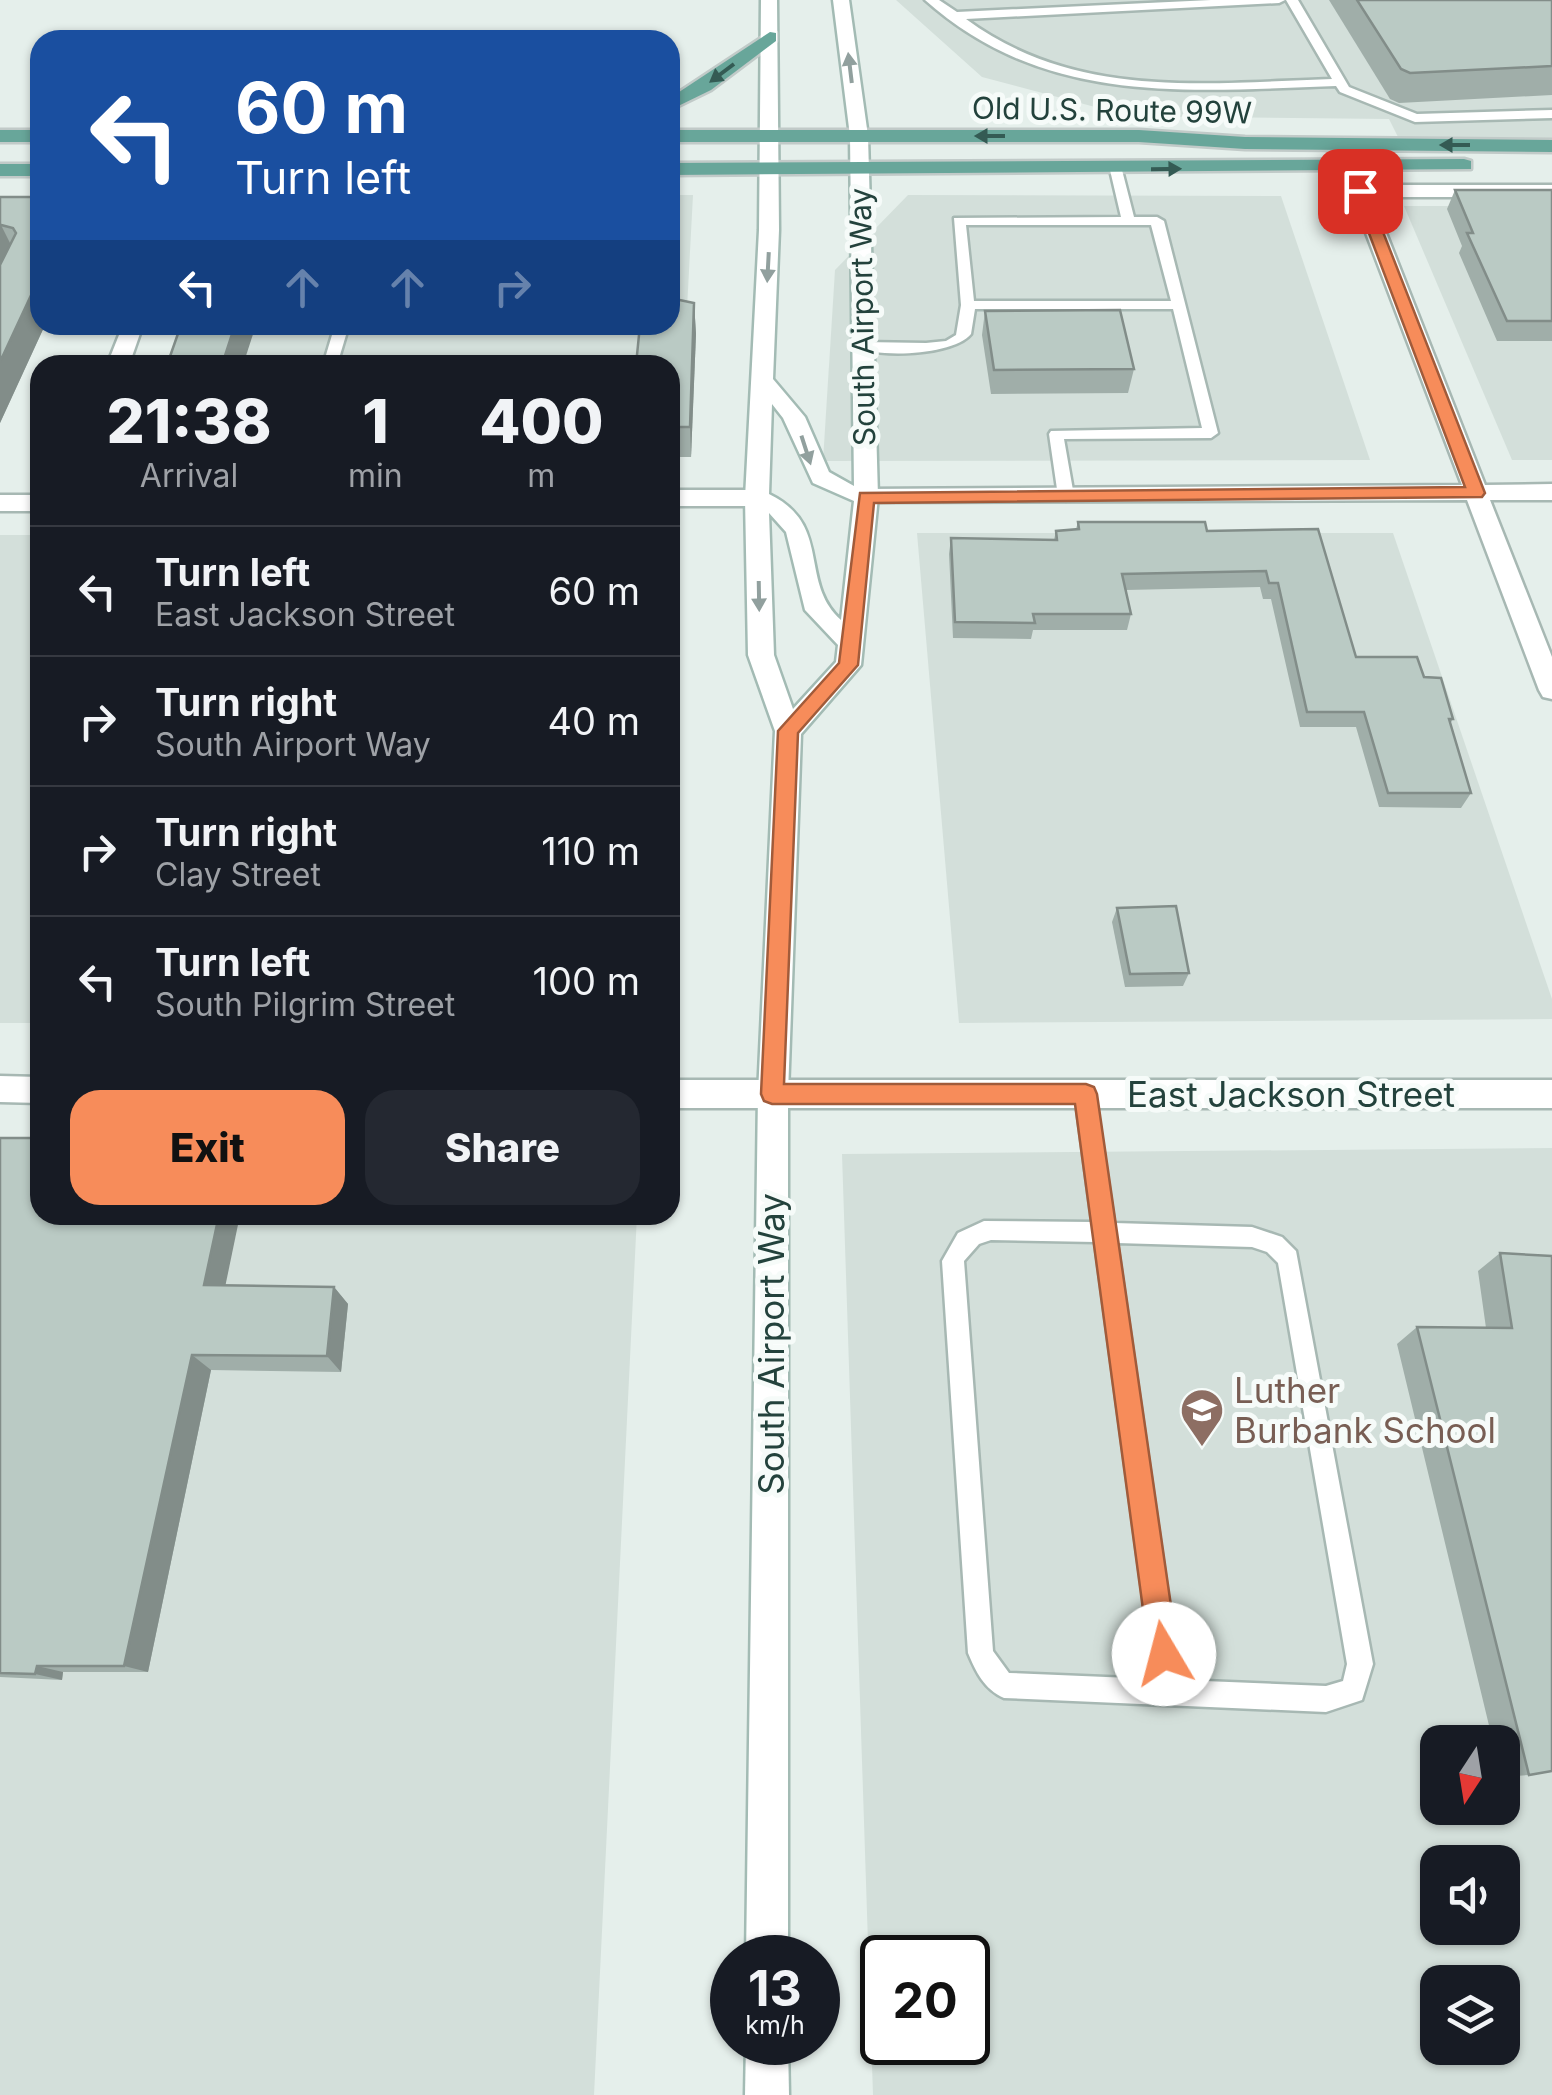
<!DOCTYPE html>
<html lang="en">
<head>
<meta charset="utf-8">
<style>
  body { margin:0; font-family:Inter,sans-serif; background:#242831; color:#f1f3f6; height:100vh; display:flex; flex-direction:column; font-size:38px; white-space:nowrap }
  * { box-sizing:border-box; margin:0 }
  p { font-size:32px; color:#9ea1a6 }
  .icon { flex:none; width:55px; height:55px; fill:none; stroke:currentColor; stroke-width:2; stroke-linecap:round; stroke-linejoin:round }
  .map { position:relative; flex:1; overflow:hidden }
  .side { position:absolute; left:30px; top:355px; width:650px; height:870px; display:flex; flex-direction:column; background:#171b24; border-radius:30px; box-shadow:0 2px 8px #0004 }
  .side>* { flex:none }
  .top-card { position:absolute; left:30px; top:30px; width:650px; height:305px; border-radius:30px; box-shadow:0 2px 8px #0004; background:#1a4fa0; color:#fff; overflow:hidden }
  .needle { width:65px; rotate:192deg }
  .controls { position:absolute; left:1420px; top:1725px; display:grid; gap:20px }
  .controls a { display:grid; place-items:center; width:100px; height:100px; border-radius:20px; background:#171b24; box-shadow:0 2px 8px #0004; font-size:50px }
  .speed { position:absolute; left:710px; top:1935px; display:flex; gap:20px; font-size:50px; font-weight:700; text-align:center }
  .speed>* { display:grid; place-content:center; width:130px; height:130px; border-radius:50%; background:#171b24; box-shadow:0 2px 8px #0004; line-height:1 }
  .speed small { font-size:25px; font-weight:400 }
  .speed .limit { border:5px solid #111; border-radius:15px; background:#fff; color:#111 }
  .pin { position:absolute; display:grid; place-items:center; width:85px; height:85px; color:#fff; margin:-42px; border-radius:20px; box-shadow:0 5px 15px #0006 }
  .me { position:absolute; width:110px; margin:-55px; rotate:352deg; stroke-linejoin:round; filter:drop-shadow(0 0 8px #0008) }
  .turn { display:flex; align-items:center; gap:35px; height:210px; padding:0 40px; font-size:45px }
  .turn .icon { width:130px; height:130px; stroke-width:2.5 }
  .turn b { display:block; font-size:70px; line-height:85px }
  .lanes { display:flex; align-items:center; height:95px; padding:0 40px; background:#0003; justify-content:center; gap:50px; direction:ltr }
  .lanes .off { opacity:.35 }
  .eta { display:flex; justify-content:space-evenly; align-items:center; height:170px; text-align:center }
  .eta b { font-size:60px; font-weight:800; line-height:70px }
  .button { display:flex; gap:20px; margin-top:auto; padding:20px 40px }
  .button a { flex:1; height:115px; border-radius:30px; background:#f78c5a; color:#111; font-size:40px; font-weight:800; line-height:115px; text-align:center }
  .button a+a { background:#242831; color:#f1f3f6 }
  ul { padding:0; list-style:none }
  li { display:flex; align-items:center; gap:30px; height:130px; padding:0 40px; border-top:2px solid #363941 }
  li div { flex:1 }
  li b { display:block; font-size:38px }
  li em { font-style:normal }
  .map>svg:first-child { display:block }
  .built { fill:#d3dfda; fill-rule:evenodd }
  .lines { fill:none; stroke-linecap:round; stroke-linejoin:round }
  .service-casing { stroke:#a7b8b3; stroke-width:5 }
  .minor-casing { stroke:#a7b8b3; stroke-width:5 }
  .secondary-casing { stroke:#a3bbb4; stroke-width:5 }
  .primary-casing { stroke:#c1cac8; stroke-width:5 }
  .service { fill:#fff; fill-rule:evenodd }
  .minor { fill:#fff; fill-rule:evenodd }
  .secondary { fill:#fff; fill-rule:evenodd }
  .primary { fill:#68a69a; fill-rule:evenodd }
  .wall { fill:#a0aea9 }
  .shaded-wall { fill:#828d89 }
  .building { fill:#bacac4; stroke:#828d89; stroke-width:2.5 }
  .oneway { fill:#91a09e }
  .oneway2 { fill:#345b54 }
  .route { fill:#f78c5a; stroke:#a15b3a; stroke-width:2.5 }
  .labels { text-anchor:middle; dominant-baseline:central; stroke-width:10; stroke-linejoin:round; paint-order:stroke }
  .far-street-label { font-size:30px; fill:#23423c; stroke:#f6fbf9 }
  .street-label { font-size:35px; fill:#23423c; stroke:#f6fbf9 }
  .education-label { font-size:35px; fill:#785e54; stroke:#f6fbf9; text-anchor:start }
</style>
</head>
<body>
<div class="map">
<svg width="1552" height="2095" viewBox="0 0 1552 2095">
  <rect width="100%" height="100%" fill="#e5efeb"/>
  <g class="built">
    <polygon points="896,0 1552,0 1552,139 1399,139 1389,119 1129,116 982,77"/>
    <polygon points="670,195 693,195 679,460 670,460 670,365 166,365 180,325 670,325"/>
    <polygon points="908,195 1281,196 1370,460 823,461 835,270"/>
    <polygon points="1404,206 1552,206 1552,460 1512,460"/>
    <polygon points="917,533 1393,533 1552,999 1552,1019 959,1023"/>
    <rect x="0" y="535" width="40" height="488"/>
    <path d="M1552,1148V2095H873L842,1154ZM1438,1742H1502V1808H1438ZM1438,1862H1502V1928H1438ZM882,1958H968V2042H882ZM1438,1982H1502V2048H1438Z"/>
    <polygon points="0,1158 40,1215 637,1215 594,2095 0,2095"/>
  </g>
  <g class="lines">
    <g class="service-casing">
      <g id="service">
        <path d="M925,0H939L957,12L1211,0H1285L1279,3L966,19C1076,100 1203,83 1332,79L1286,0H1298L1349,87L1417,114L1552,110V118L1415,122L1340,92L1336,86C1187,91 1045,107 925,0Z"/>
        <path d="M1116,166L1122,170L1134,217H1157L1164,221L1218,433L1211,438L1064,439L1074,496L1066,501L1058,496L1049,434L1051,431L1202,428L1173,309H975L971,334C955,355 876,359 856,346L863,342L926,343L946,341L956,335L961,305L954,218L1121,217L1110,170ZM966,225H1151L1171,301H974Z"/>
        <polygon points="335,325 349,325 337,365 323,365"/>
        <path d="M1085,1085L1092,1088L1095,1094L1114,1223L1252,1227L1282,1237L1296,1251L1373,1664L1362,1700L1326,1712L1004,1698C984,1689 976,1672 968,1653L942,1261L958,1233L984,1221L1092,1222L1075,1094L1078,1088ZM991,1240L1095,1242L1154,1679L1009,1673L993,1651L964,1261L979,1244ZM1117,1243L1252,1247L1267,1252L1278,1263L1347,1664L1343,1681L1326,1686L1180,1680Z"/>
      </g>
    </g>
    <g class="minor-casing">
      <g id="minor">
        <polygon points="1360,185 1552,185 1552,197 1372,197 1485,485 1552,484 1552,500 1490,500 1552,657 1552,699 1543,697 1539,690 1467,500 858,502 854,497 858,492 866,489 1462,485 1350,191"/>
        <polygon points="123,325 143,325 129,365 107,365"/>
        <polygon points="670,490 757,490 769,498 757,506 670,506"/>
        <rect x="0" y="495" width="40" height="16"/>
        <polygon points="0,1076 40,1077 40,1103 0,1102"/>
        <rect x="670" y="1080" width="882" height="28"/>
      </g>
    </g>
    <g class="secondary-casing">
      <g id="secondary">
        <path d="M761,0H777L779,230L773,379L805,417L829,472L854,486L850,136L833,0H849L868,136L878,497L861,665L801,734L788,1094V1958H746L758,1094L775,731L748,655L745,498L759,230ZM772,404L783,418L813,483L854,501L841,620C798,581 833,525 769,494ZM769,513L786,532L805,610L838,645L836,662L793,709L774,655Z"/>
        <polygon points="746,2042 788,2042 789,2095 745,2095"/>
      </g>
    </g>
    <g class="primary-casing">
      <g id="primary">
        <polygon points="770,32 776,33 776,41 711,90 670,110 670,98"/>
        <rect x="0" y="130" width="40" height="12"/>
        <polygon points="670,130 1139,130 1245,137 1552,140 1552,152 1245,149 1139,142 670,142"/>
        <polygon points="1464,159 1471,161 1471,169 670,175 670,163"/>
        <rect x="0" y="164" width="40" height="12"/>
      </g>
    </g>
    <use href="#service" class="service"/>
    <use href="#minor" class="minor"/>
    <use href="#secondary" class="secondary"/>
    <use href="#primary" class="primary"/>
  </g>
  <g class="wall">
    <polygon points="1329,0 1552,0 1552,95 1399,103 1390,99"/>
    <polygon points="1455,190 1552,190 1552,341 1497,341 1459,253 1462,246 1447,209"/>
    <polygon points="0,197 40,197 45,325 0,423"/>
    <polygon points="694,303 696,334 691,457 670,457 670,365"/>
    <polygon points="985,311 1134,369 1128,393 991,394 982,335"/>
    <polygon points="1078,522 1207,531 1318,529 1356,657 1424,677 1453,719 1450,724 1471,793 1461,808 1379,807 1356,727 1300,727 1271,599 1263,599 1260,587 1126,590 1131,614 1127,630 1033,630 1031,639 953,638 949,554 951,538 1054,540 1056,531 1076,529"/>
    <polygon points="1117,908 1189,973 1183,986 1125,987 1112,922"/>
    <polygon points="0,1138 225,1285 334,1287 348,1304 341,1372 211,1370 148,1672 63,1672 62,1680 0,1677"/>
    <polygon points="1500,1253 1552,1256 1529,1775 1502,1777 1502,1742 1493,1742 1397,1344 1417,1327 1486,1328 1478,1271"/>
  </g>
  <g class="shaded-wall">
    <polygon points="1,225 15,253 0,266 0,226"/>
    <polygon points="40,276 40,325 45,325 0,423 0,362"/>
    <polygon points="694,303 696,334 691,457 690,427"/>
    <polygon points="235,325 256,325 243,365 222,365"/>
    <polygon points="219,1215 240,1215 222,1302 204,1285"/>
    <polygon points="334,1287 348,1304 341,1372 327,1356"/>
    <polygon points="192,1355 211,1370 148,1672 124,1666"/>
    <polygon points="37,1666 63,1672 62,1680 35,1674"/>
  </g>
  <g class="building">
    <polygon points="1357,0 1552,0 1552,66 1410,73 1401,69"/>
    <polygon points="1455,190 1552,190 1552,321 1507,321 1467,233 1473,233"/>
    <polygon points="0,197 40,197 40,276 0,362 0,265 16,233 13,228 1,225 0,226"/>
    <polygon points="670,298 694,303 690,427 670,427 670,365 636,365 640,325 670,325"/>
    <polygon points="1120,310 1134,369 994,370 985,311"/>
    <polygon points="181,325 235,325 222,365 167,365"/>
    <polygon points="1078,522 1205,522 1207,531 1318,529 1356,657 1417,657 1424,677 1441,678 1453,719 1449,719 1471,793 1388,793 1364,712 1307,712 1278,583 1269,583 1266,571 1122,574 1131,614 1033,614 1035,623 955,622 951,538 1057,540 1056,531 1079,529"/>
    <polygon points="1176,906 1189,973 1130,974 1117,908"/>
    <polygon points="40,961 40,982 33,982"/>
    <polygon points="0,1138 40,1138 40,1215 219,1215 204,1285 334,1287 327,1356 192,1355 124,1666 37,1666 35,1674 0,1673"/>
    <polygon points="1500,1253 1552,1256 1552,1771 1529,1775 1417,1327 1512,1328"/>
  </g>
  <defs><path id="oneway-solid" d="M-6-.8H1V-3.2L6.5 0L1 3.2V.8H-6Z" transform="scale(2.5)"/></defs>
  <g class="oneway">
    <use href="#oneway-solid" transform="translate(850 68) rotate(-97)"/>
    <use href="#oneway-solid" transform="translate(768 267) rotate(93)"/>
    <use href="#oneway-solid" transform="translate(806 450) rotate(72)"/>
    <use href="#oneway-solid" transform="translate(759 596) rotate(89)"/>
  </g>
  <g class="oneway2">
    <use href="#oneway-solid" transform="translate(722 73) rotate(143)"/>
    <use href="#oneway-solid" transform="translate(990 136) rotate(-180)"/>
    <use href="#oneway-solid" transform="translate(1455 145) rotate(-180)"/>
    <use href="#oneway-solid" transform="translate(1166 169) rotate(-1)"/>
  </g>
  <polygon class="route" points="1360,187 1367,191 1485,493 1482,497 874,503 858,665 798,733 784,1084 1086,1084 1094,1087 1097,1094 1178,1654 1174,1665 1164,1669 1154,1665 1149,1654 1075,1104 772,1104 764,1101 761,1094 778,731 839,663 860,493 1465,487 1353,191"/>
  <defs>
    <g id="school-pin" transform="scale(2.25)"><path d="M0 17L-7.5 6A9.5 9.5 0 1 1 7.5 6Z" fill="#8d6e63" stroke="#f6fbf9"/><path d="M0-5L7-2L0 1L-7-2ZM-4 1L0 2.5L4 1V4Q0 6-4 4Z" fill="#fff"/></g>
  </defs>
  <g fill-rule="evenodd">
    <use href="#school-pin" x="1202" y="1410"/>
  </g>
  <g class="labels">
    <g class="far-street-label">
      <text transform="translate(1112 110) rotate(1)">Old U.S. Route 99W</text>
      <text transform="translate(862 317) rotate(-91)">South Airport Way</text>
    </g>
    <g class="street-label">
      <text x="1291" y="1094">East Jackson Street</text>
      <text transform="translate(771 1344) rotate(-90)">South Airport Way</text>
    </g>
    <g class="education-label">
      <text x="1234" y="1390">Luther<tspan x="1234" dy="40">Burbank School</tspan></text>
    </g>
  </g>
</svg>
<div class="controls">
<a><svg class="needle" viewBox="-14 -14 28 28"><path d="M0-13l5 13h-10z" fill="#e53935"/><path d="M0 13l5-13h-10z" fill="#9ea1a6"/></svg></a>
<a><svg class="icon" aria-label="sound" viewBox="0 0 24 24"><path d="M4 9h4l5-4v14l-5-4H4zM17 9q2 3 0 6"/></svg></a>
<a><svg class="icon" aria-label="layers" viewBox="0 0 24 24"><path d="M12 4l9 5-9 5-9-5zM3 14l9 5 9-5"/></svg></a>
</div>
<div class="speed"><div>13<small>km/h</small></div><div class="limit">20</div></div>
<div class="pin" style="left:1360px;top:191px;background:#d93025"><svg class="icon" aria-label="arrive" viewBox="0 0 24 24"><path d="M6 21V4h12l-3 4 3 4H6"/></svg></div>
<svg class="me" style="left:1164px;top:1654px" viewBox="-20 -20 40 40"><circle r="19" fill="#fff"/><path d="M0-13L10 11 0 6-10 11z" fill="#f78c5a"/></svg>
<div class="top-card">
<div class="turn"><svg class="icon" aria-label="left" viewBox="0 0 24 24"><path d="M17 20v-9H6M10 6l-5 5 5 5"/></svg><div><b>60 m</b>Turn left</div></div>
<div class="lanes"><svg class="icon" aria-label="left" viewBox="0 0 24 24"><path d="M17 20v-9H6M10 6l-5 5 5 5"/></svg><svg class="icon off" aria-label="ahead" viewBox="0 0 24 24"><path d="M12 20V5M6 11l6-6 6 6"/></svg><svg class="icon off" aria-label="ahead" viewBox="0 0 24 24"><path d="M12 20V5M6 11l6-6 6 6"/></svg><svg class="icon off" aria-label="right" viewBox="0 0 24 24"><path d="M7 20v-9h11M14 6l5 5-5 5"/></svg></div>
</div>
<section class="side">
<div class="eta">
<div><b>21:38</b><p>Arrival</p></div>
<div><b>1</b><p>min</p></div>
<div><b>400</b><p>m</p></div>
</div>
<ul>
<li><svg class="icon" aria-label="left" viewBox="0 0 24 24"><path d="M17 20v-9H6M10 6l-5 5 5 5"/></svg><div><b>Turn left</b><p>East Jackson Street</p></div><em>60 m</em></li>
<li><svg class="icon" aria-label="right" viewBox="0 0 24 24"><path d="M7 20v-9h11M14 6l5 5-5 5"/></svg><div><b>Turn right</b><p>South Airport Way</p></div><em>40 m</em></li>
<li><svg class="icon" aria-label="right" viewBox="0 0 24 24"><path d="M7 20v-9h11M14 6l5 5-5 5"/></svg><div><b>Turn right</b><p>Clay Street</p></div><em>110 m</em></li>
<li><svg class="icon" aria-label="left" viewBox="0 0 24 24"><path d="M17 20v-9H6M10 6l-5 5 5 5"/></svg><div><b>Turn left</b><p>South Pilgrim Street</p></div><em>100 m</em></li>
</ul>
<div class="button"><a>Exit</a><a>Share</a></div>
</section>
</div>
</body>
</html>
